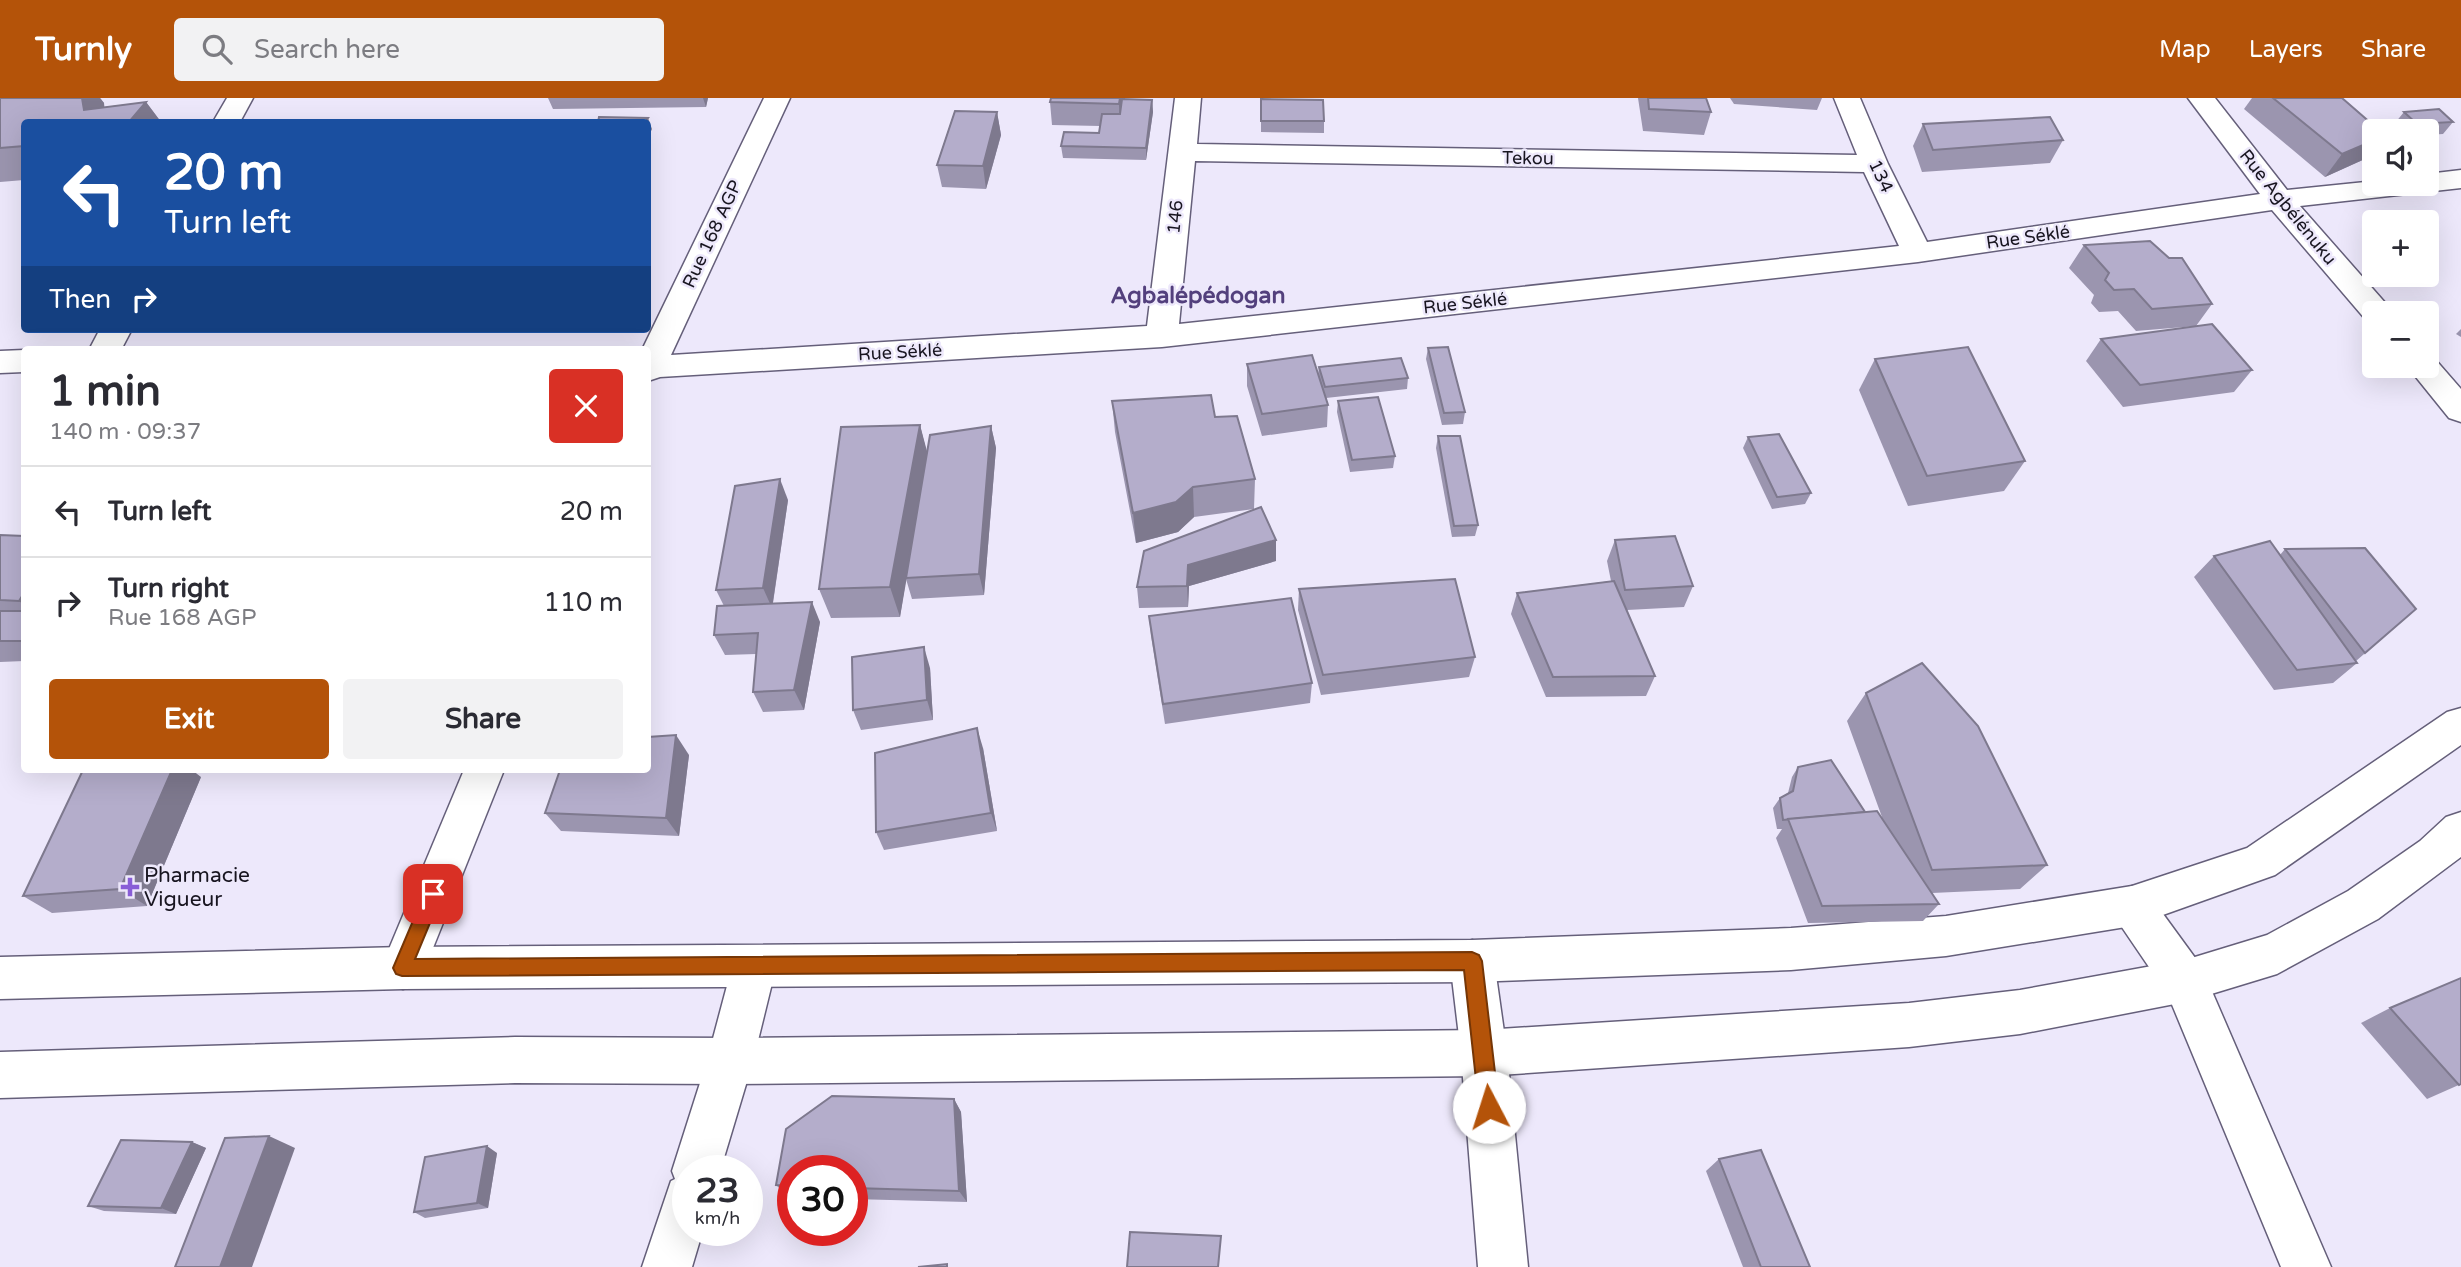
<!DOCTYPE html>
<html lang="en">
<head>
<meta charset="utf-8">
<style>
  body { margin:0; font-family:"Varela Round",sans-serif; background:#f2f2f3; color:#2b2b33; height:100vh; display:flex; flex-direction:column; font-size:26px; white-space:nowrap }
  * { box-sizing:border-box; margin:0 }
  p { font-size:23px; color:#7c7c81 }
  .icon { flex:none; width:38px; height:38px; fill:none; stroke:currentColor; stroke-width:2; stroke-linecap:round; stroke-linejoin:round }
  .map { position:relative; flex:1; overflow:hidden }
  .side { position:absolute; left:21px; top:248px; width:630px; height:427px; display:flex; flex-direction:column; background:#fff; border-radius:7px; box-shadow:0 7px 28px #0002 }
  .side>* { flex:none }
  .banner { position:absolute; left:21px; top:21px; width:630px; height:214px; border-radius:7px; box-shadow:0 7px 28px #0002; background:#1a4fa0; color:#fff; overflow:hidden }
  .controls { position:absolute; left:2362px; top:21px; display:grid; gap:14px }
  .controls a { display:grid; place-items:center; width:77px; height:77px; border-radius:7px; background:#fff; box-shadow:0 7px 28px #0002; font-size:35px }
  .speed { position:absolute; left:672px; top:1057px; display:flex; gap:14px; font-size:35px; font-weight:700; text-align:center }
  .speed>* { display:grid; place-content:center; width:91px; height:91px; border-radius:50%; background:#fff; box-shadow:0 7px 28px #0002; line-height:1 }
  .speed small { font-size:18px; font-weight:400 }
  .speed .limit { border:10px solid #d22; background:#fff; color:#111 }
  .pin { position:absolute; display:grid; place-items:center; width:60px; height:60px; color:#fff; margin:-30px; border-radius:14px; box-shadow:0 4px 10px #0006 }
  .me { position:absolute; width:77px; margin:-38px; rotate:355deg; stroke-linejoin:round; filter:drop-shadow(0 0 5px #0008) }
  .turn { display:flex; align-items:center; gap:24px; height:147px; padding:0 28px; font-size:32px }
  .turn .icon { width:91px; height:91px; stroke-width:2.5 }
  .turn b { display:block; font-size:49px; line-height:60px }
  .then { display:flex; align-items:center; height:66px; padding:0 28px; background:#0003; gap:14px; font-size:26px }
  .round { display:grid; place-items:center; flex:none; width:74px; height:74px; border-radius:7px; background:#f2f2f3 }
  .headline { display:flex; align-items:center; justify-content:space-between; height:119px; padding:0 28px }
  h1 { font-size:42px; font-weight:700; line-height:52px }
  .primary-button { display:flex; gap:14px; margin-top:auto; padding:14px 28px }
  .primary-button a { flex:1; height:80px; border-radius:7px; background:#b45309; color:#fff; font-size:28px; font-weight:700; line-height:80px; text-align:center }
  .primary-button a+a { background:#f2f2f3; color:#2b2b33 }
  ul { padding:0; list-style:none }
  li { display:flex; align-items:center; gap:21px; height:91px; padding:0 28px; border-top:2px solid #e1e1e2 }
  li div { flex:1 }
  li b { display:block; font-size:26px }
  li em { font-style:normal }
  header { display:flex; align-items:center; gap:42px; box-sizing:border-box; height:98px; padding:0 35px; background:#b45309; color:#fff }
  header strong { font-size:33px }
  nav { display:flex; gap:38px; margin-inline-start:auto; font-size:24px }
  .search { width:490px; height:63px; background:#f2f2f3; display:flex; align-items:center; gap:18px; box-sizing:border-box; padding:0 24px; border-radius:7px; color:#7c7c81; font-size:26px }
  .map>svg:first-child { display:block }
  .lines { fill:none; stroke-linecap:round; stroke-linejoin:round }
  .minor-casing { stroke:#655f7a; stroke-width:3 }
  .tertiary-casing { stroke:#655f7a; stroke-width:3 }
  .minor { fill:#fff; fill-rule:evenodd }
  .tertiary { fill:#fff; fill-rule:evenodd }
  .wall { fill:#9b95af }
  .shaded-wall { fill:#7e798e }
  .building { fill:#b4adcb; stroke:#7e798e; stroke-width:2 }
  .route { fill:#b45309; stroke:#753606; stroke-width:2 }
  .poi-dot { fill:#885dd7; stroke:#ede8fb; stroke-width:2.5 }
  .labels { text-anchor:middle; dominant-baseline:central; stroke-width:5; stroke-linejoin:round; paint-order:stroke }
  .far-street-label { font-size:18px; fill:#181520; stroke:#ede8fb }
  .poi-label { font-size:21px; fill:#181520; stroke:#ede8fb; text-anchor:start }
  .far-district-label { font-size:23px; font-weight:bold; fill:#53407d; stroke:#ede8fb }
</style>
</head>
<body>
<header>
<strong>Turnly</strong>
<div class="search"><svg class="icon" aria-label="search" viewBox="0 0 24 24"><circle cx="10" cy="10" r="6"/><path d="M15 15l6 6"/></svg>Search here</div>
<nav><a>Map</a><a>Layers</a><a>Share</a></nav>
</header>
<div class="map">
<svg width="2461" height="1169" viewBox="0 0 2461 1169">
  <rect width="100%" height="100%" fill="#ede8fb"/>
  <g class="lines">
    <g class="minor-casing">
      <g id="minor">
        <polygon points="227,0 253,0 240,24 213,24"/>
        <path d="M764,0H790L671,257L1147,228L1175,0H1201L1197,46L1857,57L1834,0H1860L1888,66L1927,144L2260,96L2188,0H2215L2287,92L2375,83V86H2427V76L2461,72V90L2300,108L2388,208L2392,215H2375V225L2366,222L2272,112L1918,164L1162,249L660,279L648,283V252H642ZM1195,63L1864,74L1899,148L1179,226Z"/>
        <polygon points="100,231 132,231 121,252 89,252"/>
        <polygon points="24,252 24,274 0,275 0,253"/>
        <polygon points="2427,258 2434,260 2461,291 2461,324 2449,320 2407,268 2427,268"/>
        <polygon points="464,672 504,672 419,885 403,891 387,885 381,870"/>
        <polygon points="2132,788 2147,794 2201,868 2331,1169 2281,1169 2168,897 2117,822 2110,808 2117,794"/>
        <polygon points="1472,842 1488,848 1494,863 1507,955 1528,1169 1478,1169 1461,955 1450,863 1456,848"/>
        <polygon points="754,848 770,854 776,869 753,963 720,1073 688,1073 688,1132 703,1132 692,1169 642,1169 671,1083 675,1081 672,1073 707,963 732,869 738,854"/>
      </g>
    </g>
    <g class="tertiary-casing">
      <g id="tertiary">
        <polygon points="2461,610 2461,647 2275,777 2132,828 1946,858 1791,872 1472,884 403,891 0,901 0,859 403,849 1472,842 1791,830 1946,818 2132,788 2247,750 2447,614"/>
        <polygon points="2461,714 2461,759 2378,821 2277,876 2185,904 2020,936 1909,949 1484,978 730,986 515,985 0,1000 0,954 515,939 730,940 1484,932 1909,905 2020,892 2185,862 2267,837 2348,793 2420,743 2446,719"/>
      </g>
    </g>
    <use href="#minor" class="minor"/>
    <use href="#tertiary" class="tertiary"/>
  </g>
  <g class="wall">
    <polygon points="0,0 100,0 104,5 104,9 146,4 161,24 24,24 24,82 0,84"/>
    <polygon points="548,0 708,0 706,9 553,11"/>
    <polygon points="1125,0 1124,1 1152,2 1153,14 1146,62 1063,60 1061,48 1099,35 1100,28 1052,27 1050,4"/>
    <polygon points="1638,0 1706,0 1711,14 1704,37 1643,33"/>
    <polygon points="1730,0 1822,0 1817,12 1734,6"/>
    <polygon points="2252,0 2342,0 2367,60 2325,79 2244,11"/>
    <polygon points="1261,1 1324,23 1324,35 1261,34"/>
    <polygon points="997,14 1001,37 986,91 942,89 937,67"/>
    <polygon points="2404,14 2453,24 2443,36 2427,37 2427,33 2403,33 2395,25"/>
    <polygon points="1923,26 2063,42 2050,65 1922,74 1913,48"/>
    <polygon points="2084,147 2212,206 2196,228 2136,233 2118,213 2099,214 2091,205 2094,197 2069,170"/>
    <polygon points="2461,231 2461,239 2456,236"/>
    <polygon points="2101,241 2252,272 2234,294 2123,309 2086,263"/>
    <polygon points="1428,250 1465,314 1463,326 1442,327 1426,261"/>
    <polygon points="1875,261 2025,363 2004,393 1908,408 1859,292"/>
    <polygon points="1247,266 1318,277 1319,269 1408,280 1407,291 1326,300 1328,307 1327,329 1262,338 1247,288"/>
    <polygon points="1112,303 1215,319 1255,381 1254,411 1194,419 1178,434 1136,445 1115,334"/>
    <polygon points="1338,303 1395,358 1393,370 1350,374 1337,314"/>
    <polygon points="920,327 927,356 991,328 996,350 984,497 912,501 906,481 900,519 831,520 819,491"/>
    <polygon points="1438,338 1478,427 1475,438 1452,439 1436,350"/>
    <polygon points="1748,339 1811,395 1805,406 1772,411 1743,350"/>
    <polygon points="788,402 773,505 820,524 804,612 763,614 753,594 756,556 725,557 714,537 724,508 716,492"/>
    <polygon points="0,437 24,438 24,563 0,564"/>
    <polygon points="1615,442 1693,488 1684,509 1627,512 1655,578 1646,598 1546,599 1511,516 1517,495 1611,483 1607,463"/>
    <polygon points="2285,451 2416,511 2356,563 2357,565 2333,585 2274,592 2194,479 2214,458 2280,457"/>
    <polygon points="1276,463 1189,488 1188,509 1139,510 1137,489"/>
    <polygon points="1299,491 1475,559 1469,579 1321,597 1298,512"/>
    <polygon points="1149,518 1312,585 1310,605 1165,626 1151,538"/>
    <polygon points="930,570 933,622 861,632 853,612"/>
    <polygon points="1866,595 2047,767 2020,791 1932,795 1939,806 1923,823 1808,825 1776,740 1782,731 1777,731 1773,710 1780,700 1788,695 1792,679 1798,669 1865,714 1882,719 1847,623"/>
    <polygon points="983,650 997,733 884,752 876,734"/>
    <polygon points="689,657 679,738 561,733 545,715"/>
    <polygon points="201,679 147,808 52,815 23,798"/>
    <polygon points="2390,910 2461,986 2427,1001 2361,925"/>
    <polygon points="832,998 954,1001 961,1014 967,1104 852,1101 852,1073 793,1073 793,1099 789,1099 776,1087 786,1031"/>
    <polygon points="192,1044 206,1050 176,1116 104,1113 88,1108"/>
    <polygon points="497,1055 488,1110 425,1120 414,1114"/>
    <polygon points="1719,1061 1810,1169 1743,1169 1706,1073"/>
  </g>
  <g class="shaded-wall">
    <polygon points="82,0 100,0 104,5 106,24 84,12"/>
    <polygon points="703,0 708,0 706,9"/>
    <polygon points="1120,0 1125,0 1120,28 1119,6"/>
    <polygon points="1152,2 1153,14 1146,62 1146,50"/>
    <polygon points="146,4 161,24 129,24"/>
    <polygon points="997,14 1001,37 986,91 983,68"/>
    <polygon points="648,20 652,31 648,40 648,24 645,24"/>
    <polygon points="2375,42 2375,50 2367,60 2325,79 2342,56"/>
    <polygon points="920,327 928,357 900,519 890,489"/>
    <polygon points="991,328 996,350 984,497 979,476"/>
    <polygon points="780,381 788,402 772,510 763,490"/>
    <polygon points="1193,389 1194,419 1178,434 1136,445 1133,415"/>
    <polygon points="1276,442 1276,463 1189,488 1188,509 1187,488 1188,467"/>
    <polygon points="24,495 24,507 19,503"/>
    <polygon points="812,504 820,524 804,612 794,592"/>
    <polygon points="924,549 930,570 933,622 927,602"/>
    <polygon points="977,630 983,650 997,733 991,715"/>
    <polygon points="676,637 689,657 679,738 666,720"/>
    <polygon points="172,672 192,672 201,679 147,808 120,791"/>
    <polygon points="954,1001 961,1014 967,1104 959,1093"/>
    <polygon points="269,1038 295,1050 252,1169 220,1169"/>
    <polygon points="192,1044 206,1050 176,1116 161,1110"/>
    <polygon points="487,1048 497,1055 488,1110 477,1105"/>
  </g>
  <g class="building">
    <polygon points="0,0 82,0 84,12 146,4 129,24 24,24 24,48 0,50"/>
    <polygon points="1051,0 1120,0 1119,6 1050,4"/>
    <polygon points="1648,0 1706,0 1711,14 1649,11"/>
    <polygon points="2273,0 2342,0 2380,33 2375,33 2375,42 2342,56"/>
    <polygon points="1122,1 1152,2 1146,50 1061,48 1064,34 1099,35 1102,16 1120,16"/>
    <polygon points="1261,1 1323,2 1324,23 1261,23"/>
    <polygon points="2439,11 2453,24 2417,26 2404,14"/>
    <polygon points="955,13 997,14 983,68 937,67"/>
    <polygon points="599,19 648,20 645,24 598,24"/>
    <polygon points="2050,19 2063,42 1933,52 1923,26"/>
    <polygon points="2150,143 2169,160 2182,160 2212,206 2152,211 2134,191 2114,192 2105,182 2109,175 2084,147"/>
    <polygon points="2212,226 2252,272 2140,287 2101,241"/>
    <polygon points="1448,249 1465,314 1444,315 1428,250"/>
    <polygon points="1968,249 2025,363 1927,378 1875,261"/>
    <polygon points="1312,257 1328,307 1262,316 1247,266"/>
    <polygon points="1401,260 1408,280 1325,289 1319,269"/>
    <polygon points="1211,297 1215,319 1237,318 1255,381 1193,389 1176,404 1133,415 1112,303"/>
    <polygon points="1378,299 1395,358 1352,362 1338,303"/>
    <polygon points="920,327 890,489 819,491 841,329"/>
    <polygon points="991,328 979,476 906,480 930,337"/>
    <polygon points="1779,336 1811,395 1777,399 1748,339"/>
    <polygon points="1438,338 1460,338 1478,427 1454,428"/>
    <polygon points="780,381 763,490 716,492 735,388"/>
    <polygon points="1261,409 1276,442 1188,467 1187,488 1137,489 1144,453"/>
    <polygon points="0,437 24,438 24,495 19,503 0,502"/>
    <polygon points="1675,438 1693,488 1625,492 1615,442"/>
    <polygon points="2270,443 2357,565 2297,572 2214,458"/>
    <polygon points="2365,450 2416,511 2365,555 2285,451"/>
    <polygon points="1455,481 1475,559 1323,577 1299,491"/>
    <polygon points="1614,483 1655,578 1553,579 1517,495"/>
    <polygon points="1291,500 1312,585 1163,606 1149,518"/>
    <polygon points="812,504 794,592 753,594 758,535 714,537 717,508"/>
    <rect x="0" y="513" width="24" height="30"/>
    <polygon points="924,549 927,602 853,612 852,559"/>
    <polygon points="1922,565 1978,628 2047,767 1932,772 1866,595"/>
    <polygon points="977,630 991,715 876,734 875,655"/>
    <polygon points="676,637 666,720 545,715 560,672 648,672 648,639"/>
    <polygon points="1831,662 1865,714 1783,722 1780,700 1793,693 1798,669"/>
    <polygon points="83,672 172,672 120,791 23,798"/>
    <polygon points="1877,713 1939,806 1822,808 1788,721"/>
    <polygon points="2461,880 2461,986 2459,987 2390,910"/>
    <polygon points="832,998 954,1001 959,1093 852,1090 852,1073 793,1073 793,1088 776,1087 786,1031"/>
    <polygon points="269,1038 220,1169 175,1169 225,1040"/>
    <polygon points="121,1042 192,1044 161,1110 88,1108"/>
    <polygon points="487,1048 477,1105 414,1114 425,1059"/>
    <polygon points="1761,1052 1810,1169 1761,1169 1719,1061"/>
    <polygon points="1130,1134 1221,1138 1218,1169 1127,1169"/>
    <polygon points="947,1166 947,1169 918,1169"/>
  </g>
  <polygon class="route" points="433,787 439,790 442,796 415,861 1472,854 1479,857 1482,863 1499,1009 1496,1016 1489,1019 1482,1016 1479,1009 1464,872 402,878 396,876 393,870 427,790"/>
  <path class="poi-dot" d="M126.5 778.5h7v7h7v7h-7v7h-7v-7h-7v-7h7z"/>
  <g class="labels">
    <g class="far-street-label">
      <text transform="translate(1528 60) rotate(1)">Tekou</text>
      <text transform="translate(1881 78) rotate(65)">134</text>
      <text transform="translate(2288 109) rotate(51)">Rue Agbélénuku</text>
      <text transform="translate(1175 119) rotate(-84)">146</text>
      <text transform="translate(712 136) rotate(-65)">Rue 168 AGP</text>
      <text transform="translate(2028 139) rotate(-8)">Rue Séklé</text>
      <text transform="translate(1465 205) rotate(-6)">Rue Séklé</text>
      <text transform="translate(900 254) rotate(-3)">Rue Séklé</text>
    </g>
    <g class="poi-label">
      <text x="144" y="777">Pharmacie<tspan x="144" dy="24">Vigueur</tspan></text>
    </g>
    <g class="far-district-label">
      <text x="1198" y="198">Agbalépédogan</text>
    </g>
  </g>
</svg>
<div class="controls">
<a><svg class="icon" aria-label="sound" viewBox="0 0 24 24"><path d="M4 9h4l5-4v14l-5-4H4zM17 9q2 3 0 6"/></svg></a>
<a>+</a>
<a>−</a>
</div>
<div class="speed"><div>23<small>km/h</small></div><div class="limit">30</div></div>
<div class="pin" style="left:433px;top:796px;background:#d93025"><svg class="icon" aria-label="arrive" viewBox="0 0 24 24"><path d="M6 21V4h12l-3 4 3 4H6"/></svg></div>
<svg class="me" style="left:1489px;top:1009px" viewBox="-20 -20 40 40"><circle r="19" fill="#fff"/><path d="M0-13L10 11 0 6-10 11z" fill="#b45309"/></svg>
<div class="banner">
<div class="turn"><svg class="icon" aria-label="left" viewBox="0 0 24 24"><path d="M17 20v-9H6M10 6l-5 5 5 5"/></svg><div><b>20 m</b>Turn left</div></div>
<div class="then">Then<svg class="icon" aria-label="right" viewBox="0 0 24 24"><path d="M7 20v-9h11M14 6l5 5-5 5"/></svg></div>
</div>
<section class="side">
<div class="headline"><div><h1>1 min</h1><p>140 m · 09:37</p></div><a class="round" style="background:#d93025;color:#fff"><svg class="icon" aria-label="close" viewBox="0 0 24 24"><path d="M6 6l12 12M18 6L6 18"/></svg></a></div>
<ul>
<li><svg class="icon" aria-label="left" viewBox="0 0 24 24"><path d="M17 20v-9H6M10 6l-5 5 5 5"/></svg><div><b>Turn left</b></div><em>20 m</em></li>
<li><svg class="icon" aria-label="right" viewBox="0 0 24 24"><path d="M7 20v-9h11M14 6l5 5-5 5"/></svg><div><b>Turn right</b><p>Rue 168 AGP</p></div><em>110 m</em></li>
</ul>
<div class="primary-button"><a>Exit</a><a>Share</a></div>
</section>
</div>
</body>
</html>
